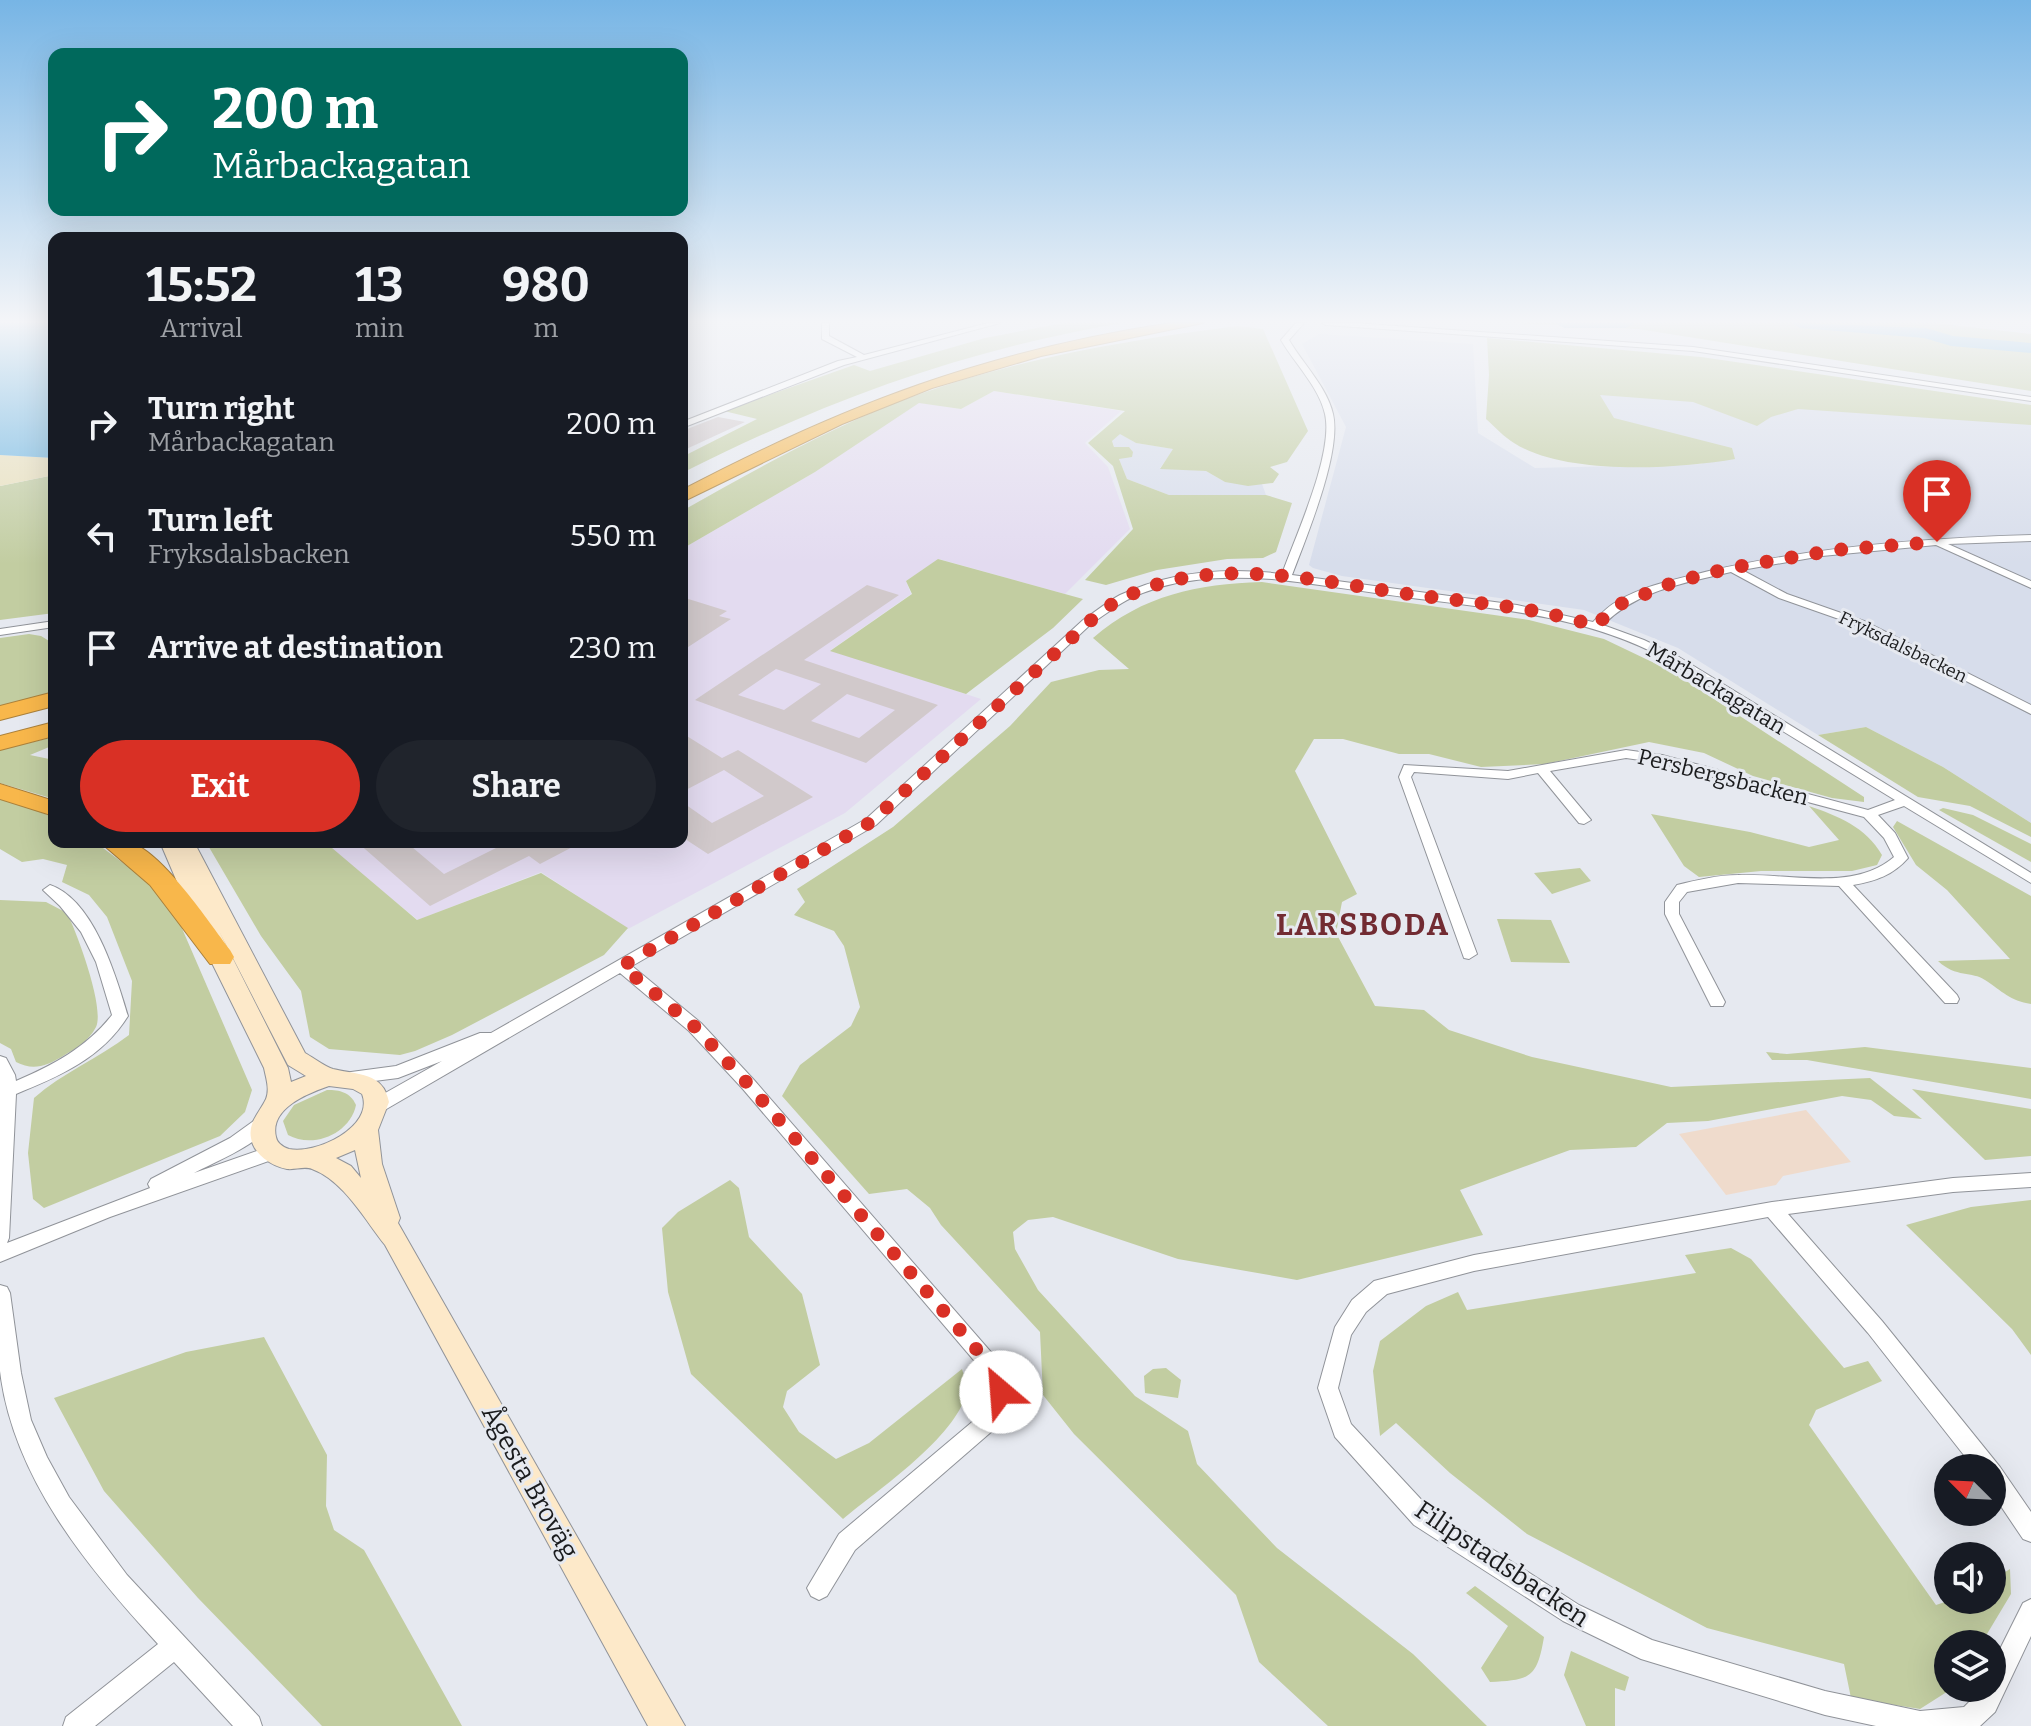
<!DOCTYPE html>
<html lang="en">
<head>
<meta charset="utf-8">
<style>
  body { margin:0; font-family:Bitter,serif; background:#20242c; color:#f1f3f6; height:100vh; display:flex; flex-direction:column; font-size:30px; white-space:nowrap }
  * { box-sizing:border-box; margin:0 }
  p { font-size:26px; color:#9ea1a6 }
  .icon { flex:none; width:44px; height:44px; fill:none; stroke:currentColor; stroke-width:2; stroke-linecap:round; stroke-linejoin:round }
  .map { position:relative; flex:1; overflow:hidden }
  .panel { position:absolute; left:48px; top:232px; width:640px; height:616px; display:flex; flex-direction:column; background:#171b24; border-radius:16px; box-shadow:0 8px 32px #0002 }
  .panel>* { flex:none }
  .hud { position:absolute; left:48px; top:48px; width:640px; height:168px; border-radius:16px; box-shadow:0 8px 32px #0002; background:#00695c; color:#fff; overflow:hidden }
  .needle { width:52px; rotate:294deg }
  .tools { position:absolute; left:1934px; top:1454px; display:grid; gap:16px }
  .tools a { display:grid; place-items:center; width:72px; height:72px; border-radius:50%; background:#171b24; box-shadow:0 8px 32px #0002; font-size:40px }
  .pin { position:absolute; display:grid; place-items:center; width:68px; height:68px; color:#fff; margin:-82px -34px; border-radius:50% 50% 50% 0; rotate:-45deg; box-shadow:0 0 8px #0007 }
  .pin .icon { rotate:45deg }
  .me { position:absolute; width:88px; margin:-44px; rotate:333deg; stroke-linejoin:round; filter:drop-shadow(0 0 6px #0008) }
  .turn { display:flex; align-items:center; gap:28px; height:168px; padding:0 32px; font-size:36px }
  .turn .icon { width:104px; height:104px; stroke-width:2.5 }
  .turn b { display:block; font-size:56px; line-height:68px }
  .eta { display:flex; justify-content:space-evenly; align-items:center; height:136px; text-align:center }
  .eta b { font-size:48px; font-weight:700; line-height:56px }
  .action { display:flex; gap:16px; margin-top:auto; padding:16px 32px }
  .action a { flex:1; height:92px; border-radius:48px; background:#d93025; color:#fff; font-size:32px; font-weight:700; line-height:92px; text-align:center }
  .action a+a { background:#20242c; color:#f1f3f6 }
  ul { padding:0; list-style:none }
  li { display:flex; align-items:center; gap:24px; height:112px; padding:0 32px }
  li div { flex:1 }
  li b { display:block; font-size:30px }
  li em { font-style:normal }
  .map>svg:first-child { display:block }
  .commercial { fill:#e3dbf0 }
  .built { fill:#d7ddeb }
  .education { fill:#efdbcc }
  .green { fill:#c2cda1 }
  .sand { fill:#e9e0bb }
  .water { fill:#6eb6e1 }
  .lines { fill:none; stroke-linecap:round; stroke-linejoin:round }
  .river { fill:#6eb6e1; fill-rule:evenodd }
  .building { fill:#d1c9cb; fill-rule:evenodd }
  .minor-casing { stroke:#909399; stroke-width:2 }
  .secondary-casing { stroke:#909399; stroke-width:2 }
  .motorway-casing { stroke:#aa803b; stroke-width:2 }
  .minor { fill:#fff; fill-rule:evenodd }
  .secondary { fill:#fde9c9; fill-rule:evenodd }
  .motorway { fill:#f8b74b; fill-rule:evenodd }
  .route { stroke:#d93025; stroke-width:14; stroke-dasharray:0 25.2 }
  .labels { text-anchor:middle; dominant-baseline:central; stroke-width:6; stroke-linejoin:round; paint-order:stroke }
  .far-street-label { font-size:18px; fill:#1a1b1d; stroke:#e6e9f0 }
  .street-label { font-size:22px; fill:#1a1b1d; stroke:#e6e9f0 }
  .near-street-label { font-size:26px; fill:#1a1b1d; stroke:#e6e9f0 }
  .district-label { font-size:30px; font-weight:bold; letter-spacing:2px; fill:#722b32; stroke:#e6e9f0 }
</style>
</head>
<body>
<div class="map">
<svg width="2031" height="1726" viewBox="0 0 2031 1726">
  <rect width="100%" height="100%" fill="#e6e9f0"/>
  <polygon class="commercial" points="994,391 1121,411 1085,443 1108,467 1130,529 1065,594 939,559 906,581 911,594 831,650 981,699 845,813 628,929 541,872 418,920 324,845 324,842 682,842 682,549 815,472 919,402 961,409"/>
  <g class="built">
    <polygon points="1319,334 1473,344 1478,433 1535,468 1703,464 1612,418 1597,394 2031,424 2031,823 1943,767 1866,727 1818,735 1678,648 1584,610 1342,576 1313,568 1309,565 1346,427 1302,344"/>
    <polygon points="1119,433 1136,443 1174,449 1160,468 1206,471 1225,482 1262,484 1266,495 1169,495 1127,479 1112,441"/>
  </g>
  <polygon class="education" points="1806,1110 1851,1162 1783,1176 1776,1185 1726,1195 1679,1134"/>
  <g class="green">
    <path d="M1063,323H1123C962,350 827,400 682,473V457L757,419L724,411L854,365L870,371L985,338Z"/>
    <polygon points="1514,323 1935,323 2031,334 2031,391 1638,329"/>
    <path d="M1237,326L1263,329L1308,431L1287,462L1270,467L1279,474L1273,483L1248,486L1225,482L1206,471L1160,469L1173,449L1136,443L1120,434L1112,441L1114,447H1129L1133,452L1132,457L1119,459L1127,479L1169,495H1266L1292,503L1276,552L1263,558L1227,559L1157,570L1106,585L1085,580L1133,529L1113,466L1088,443L1125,411L994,391L961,409L919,403L815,472L682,549V511C758,468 834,425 917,395C1020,358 1129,340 1237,326Z"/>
    <path d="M1487,338L1701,357L2031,405V425L1798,409L1771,417L1757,426L1693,402L1600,395L1614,418L1732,448L1735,459C1677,469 1565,476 1514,443C1504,437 1495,427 1486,419L1489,375Z"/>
    <polygon points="54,475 54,613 0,620 0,486"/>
    <polygon points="938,559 1083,599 1053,628 966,694 830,651 912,594 906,581"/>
    <path d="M1262,582L1529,620L1604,639L1671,671L1864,797V802L1832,798L1753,776L1704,753L1649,742L1545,764L1481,767L1429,754H1399L1343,739H1314L1295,771L1357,894L1342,902L1336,933L1375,1006L1424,1010L1449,1030L1532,1057L1671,1087L1870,1078L1922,1119L1894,1116L1871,1100L1842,1096L1708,1121L1667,1123L1636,1147L1570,1150L1460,1190L1483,1235L1297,1280L1178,1259L1053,1217L1028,1220L1013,1232L1015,1249L1038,1290L1135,1396L1188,1431L1197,1464L1277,1548L1413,1654L1487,1726H1328L1259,1662L1236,1595L1074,1434L1043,1395L1040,1332L941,1225L930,1208L907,1189L869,1194L782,1096L800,1065L851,1026L860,1007L844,946L834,931L794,915L805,902L797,889L893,827L1010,726L1051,682L1099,670L1129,669L1093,638C1143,595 1197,584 1262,582Z"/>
    <polygon points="29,634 41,636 54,644 54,696 0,710 0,638"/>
    <polygon points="1866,727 1943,767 2031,823 2031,837 1970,806 1918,797 1818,735"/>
    <polygon points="54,737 54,745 30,755 54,760 54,799 0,783 0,750"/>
    <path d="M0,798L54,817V842H95L147,881L174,910L252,1090L245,1112L220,1136L44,1208L33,1199L28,1153L34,1098C62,1073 99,1058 129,1035L132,981L107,917L89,895L62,882L67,865L43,859L22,862L0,849Z"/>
    <path d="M1809,806C1838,816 1866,827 1882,855L1877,865L1852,871H1761L1699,877L1684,866L1651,814L1750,832L1809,847L1839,840Z"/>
    <polygon points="1943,808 1973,815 2031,844 2031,862 1939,810"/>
    <path d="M1897,821L2031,896V1004C2010,1001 2002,991 1985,980C1972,971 1956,978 1938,961L2010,959L1947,890L1916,865L1893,827Z"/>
    <polygon points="206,842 325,842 417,920 541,873 628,928 604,955 452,1035 415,1051 400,1055 329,1049 310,1037 301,991 261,936"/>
    <polygon points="1580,868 1591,881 1552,894 1534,873"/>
    <path d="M0,900L46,902L67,913C77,933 105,1008 96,1027C89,1041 75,1049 63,1056C47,1066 33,1071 16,1062L11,1049L0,1043Z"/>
    <polygon points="1497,919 1551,920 1570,963 1511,962"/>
    <polygon points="1865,1047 2031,1068 2031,1099 1807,1060 1772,1060 1766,1052 1787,1054"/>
    <polygon points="1912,1089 2031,1109 2031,1156 1985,1160"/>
    <path d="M327,1090C340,1090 350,1092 356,1105C350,1134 313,1149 288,1135L283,1121L294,1105Z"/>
    <path d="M730,1180L739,1188L749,1237L802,1294L820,1365L787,1391L783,1407L799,1432L836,1459L869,1443L962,1369C964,1376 968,1385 967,1392C955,1438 879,1489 843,1519L691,1374L668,1292L662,1228L678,1212Z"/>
    <polygon points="2031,1200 2031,1355 2012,1329 1906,1225 1971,1207"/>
    <polygon points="1731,1248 1751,1259 1844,1368 1868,1361 1882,1381 1816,1410 1809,1425 1936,1605 1951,1600 1992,1600 1992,1580 2010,1569 2011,1594 1981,1644 1948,1644 1948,1688 1953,1688 1920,1709 1851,1698 1844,1664 1707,1628 1527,1534 1450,1473 1396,1423 1380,1436 1373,1371 1380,1341 1426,1306 1458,1292 1467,1310 1696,1273 1685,1255"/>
    <polygon points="264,1337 327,1455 326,1506 334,1530 364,1550 462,1726 322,1726 198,1598 104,1491 54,1398 186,1352"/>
    <polygon points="1166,1368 1181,1380 1178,1398 1145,1393 1144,1376 1153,1369"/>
    <path d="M1475,1586L1544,1637C1537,1678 1531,1680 1490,1682L1481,1668L1508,1626L1466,1593Z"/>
    <polygon points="1571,1651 1629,1677 1625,1691 1615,1688 1615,1726 1586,1726 1564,1675"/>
  </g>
  <polygon class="sand" points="0,455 54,458 54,475 0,486"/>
  <polygon class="water" points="0,323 54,323 54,458 0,455"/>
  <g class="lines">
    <g class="river">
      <polygon points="1556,323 1634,323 1626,328 1564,328"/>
      <polygon points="1792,323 1926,328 1953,336 2031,343 2031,353 1951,346 1924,338 1800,328"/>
    </g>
  </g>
  <g class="building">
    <polygon points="718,417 745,422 682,451 682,431"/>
    <path d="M867,585L899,595L804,660L938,705L866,763L695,700ZM776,669L821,684L784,710L738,695ZM847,694L895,710L859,738L811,721Z"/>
    <polygon points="682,597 727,611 719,616 731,619 682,651"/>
    <polygon points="682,733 722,758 738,750 813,797 708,854 682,837 682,802 712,823 764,796 724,770 682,792"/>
    <polygon points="357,842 406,842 444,874 508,842 582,842 540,864 529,856 430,906"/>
  </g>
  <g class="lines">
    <g class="minor-casing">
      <g id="minor">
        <polygon points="822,323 829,323 829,336 864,355 988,323 1000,323 844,365 682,428 682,422 838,361 857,357 822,339"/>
        <path d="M1296,323H1304L1289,340C1303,364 1327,387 1333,414C1342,452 1306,538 1292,575L1517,605L1593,622C1600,615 1607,607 1616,602C1644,585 1678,579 1709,571C1814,547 1923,538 2031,535V541L1948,544L2031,581V588L1936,545L1822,556L1742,570L1787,594L1864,621L2031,705V714L1856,625L1779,598L1731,572C1685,583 1637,590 1603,625L1644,640L1679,657L2031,873V883L1904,806L1878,815L1895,833L1908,858C1893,875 1876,881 1853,885L1957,995L1959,999L1957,1003H1945L1839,886L1738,883L1687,892L1679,902V914L1725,1002L1723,1006H1711L1665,914V902L1677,885C1697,880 1718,875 1738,875C1788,873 1854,892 1894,857L1884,838L1864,817L1661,763L1626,758L1550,771L1591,820L1584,824L1579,823L1538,773L1508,779L1414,772L1411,777L1477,954L1469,959L1464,958L1399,777L1404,765L1508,771L1626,750L1662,755L1868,810L1895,800L1662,657C1586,616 1497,609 1412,598C1366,592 1319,584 1272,579C1222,576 1173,577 1127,600C1114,607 1103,616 1091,624L876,825L632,966L701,1023L754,1080L997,1359C1011,1387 1012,1397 998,1426L855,1550L827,1596L819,1600L811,1596L807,1588L839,1534L984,1412C990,1398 989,1386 983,1371L742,1088L689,1031L620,973L383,1111L377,1112L371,1111L368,1106L371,1101L442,1061L398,1078L351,1084L345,1082L343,1078L345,1074L351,1072L396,1066L480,1033H491L866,819L1083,620C1095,612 1107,602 1120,595C1171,571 1227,567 1282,574C1296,535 1334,453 1325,414C1319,387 1295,364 1281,340Z"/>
        <polygon points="1322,323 1354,323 1693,347 2031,397 2031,401 1693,351 1326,325"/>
        <polygon points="54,621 54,627 0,635 0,629"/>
        <path d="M50,885C94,900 116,976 128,1016C102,1058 60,1076 16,1094L9,1238L7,1243L150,1188L148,1184L151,1179L230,1138L255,1120L261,1118L267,1120L270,1125C256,1146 216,1161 194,1173L271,1146L277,1148L280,1153L277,1158L110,1217L0,1262V1246L2,1245L0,1246V1056L6,1058L15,1075L16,1081C53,1065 86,1048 112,1015L96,962L81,932L60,906L43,890Z"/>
        <polygon points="2031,1173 2031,1187 1953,1192 1788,1214 1882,1321 2000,1467 2031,1512 2031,1542 2023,1539 1992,1493 1992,1468 1974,1468 1868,1333 1768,1217 1474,1271 1387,1294 1366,1312 1351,1335 1338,1388 1351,1424 1430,1509 1579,1605 1652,1640 1825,1691 1920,1711 1964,1707 1977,1694 1980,1688 1992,1688 1992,1665 2023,1603 2031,1599 2031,1636 1995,1712 1980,1726 1876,1726 1825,1715 1641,1659 1563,1621 1414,1525 1335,1437 1318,1388 1335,1327 1352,1300 1374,1281 1474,1255 1772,1202 1953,1178"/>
        <path d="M0,1285L7,1287L10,1293L21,1373L31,1420L47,1457L69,1497L127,1575L259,1717L262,1726H233L174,1662L95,1726H63L66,1717L158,1644C88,1568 13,1478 0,1371C0,1343 0,1313 0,1285Z"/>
      </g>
    </g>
    <g class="secondary-casing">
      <g id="secondary">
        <polygon points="111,842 150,842 147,846 112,849"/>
        <path d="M160,842H194L305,1053C314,1058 324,1066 333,1069C358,1075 383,1072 389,1102L378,1130L382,1164L400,1218L398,1223L685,1726H648L385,1245C365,1220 343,1180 312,1169C304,1166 295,1170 287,1169C272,1166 254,1155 251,1138C248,1122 260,1112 266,1099C270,1089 266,1078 264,1068L209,957ZM219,931L288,1065L306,1076L291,1082L288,1068ZM329,1086L353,1089L362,1094C375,1127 315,1155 289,1149C283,1147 277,1143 276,1137C269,1108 309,1093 329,1086ZM355,1150L361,1178L351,1166L336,1158Z"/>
      </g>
    </g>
    <g class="motorway-casing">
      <g id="motorway">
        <path d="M1171,323H1203L1041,356L932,388L842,424L682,502V490C846,404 987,351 1171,323Z"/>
        <polygon points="54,692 54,706 0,720 0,706"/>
        <polygon points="54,722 54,736 0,750 0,736"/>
        <polygon points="0,784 54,801 54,816 0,799"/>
        <path d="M100,842C110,842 123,840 132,843C164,855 209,922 230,950L234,957L230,964H210L150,885Z"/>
      </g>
    </g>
    <use href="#minor" class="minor"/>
    <use href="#secondary" class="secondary"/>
    <use href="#motorway" class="motorway"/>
  </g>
  <linearGradient id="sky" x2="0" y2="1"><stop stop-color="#77b5e5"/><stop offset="0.57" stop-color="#f4f5f8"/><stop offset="1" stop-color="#f4f5f8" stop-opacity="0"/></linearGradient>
  <rect width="2031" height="564" fill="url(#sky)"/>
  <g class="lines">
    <path class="route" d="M1001,1392L990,1365L748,1084L695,1027L622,966L871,822L1100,612C1194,547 1311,581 1415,595C1475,603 1537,607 1595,626L1618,605L1672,583L1730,568L1836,550L1937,542"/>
  </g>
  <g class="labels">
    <g class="far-street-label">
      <text transform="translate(1903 647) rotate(26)">Fryksdalsbacken</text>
    </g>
    <g class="street-label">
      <text transform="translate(1716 688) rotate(31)">Mårbackagatan</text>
      <text transform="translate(1723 777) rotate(14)">Persbergsbacken</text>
    </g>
    <g class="near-street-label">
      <text transform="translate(530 1482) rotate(61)">Ågesta Broväg</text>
      <text transform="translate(1502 1564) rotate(34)">Filipstadsbacken</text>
    </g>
    <g class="district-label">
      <text x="1363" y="925">LARSBODA</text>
    </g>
  </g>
</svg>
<div class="tools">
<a><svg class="needle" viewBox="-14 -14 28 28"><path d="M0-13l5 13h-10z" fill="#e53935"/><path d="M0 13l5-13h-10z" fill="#9ea1a6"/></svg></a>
<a><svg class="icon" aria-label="sound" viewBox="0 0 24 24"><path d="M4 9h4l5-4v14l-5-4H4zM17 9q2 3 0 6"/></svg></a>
<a><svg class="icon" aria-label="layers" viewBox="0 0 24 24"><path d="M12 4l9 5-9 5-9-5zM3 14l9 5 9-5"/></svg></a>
</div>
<div class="pin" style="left:1937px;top:542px;background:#d93025"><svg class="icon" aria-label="arrive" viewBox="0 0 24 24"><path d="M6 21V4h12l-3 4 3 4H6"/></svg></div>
<svg class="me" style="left:1001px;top:1392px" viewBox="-20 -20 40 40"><circle r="19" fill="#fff"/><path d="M0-13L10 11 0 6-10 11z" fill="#d93025"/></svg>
<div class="hud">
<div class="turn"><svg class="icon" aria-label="right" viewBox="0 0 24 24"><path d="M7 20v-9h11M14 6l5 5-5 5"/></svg><div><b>200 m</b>Mårbackagatan</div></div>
</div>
<section class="panel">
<div class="eta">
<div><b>15:52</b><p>Arrival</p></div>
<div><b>13</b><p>min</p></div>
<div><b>980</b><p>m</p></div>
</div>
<ul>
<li><svg class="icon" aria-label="right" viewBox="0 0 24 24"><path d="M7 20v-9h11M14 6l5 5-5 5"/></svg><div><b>Turn right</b><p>Mårbackagatan</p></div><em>200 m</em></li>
<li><svg class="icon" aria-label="left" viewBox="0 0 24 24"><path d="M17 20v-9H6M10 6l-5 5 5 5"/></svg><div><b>Turn left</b><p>Fryksdalsbacken</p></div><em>550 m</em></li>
<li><svg class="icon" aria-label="arrive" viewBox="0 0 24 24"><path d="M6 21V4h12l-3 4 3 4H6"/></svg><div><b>Arrive at destination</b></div><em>230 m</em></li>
</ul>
<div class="action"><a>Exit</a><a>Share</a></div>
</section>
</div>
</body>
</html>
